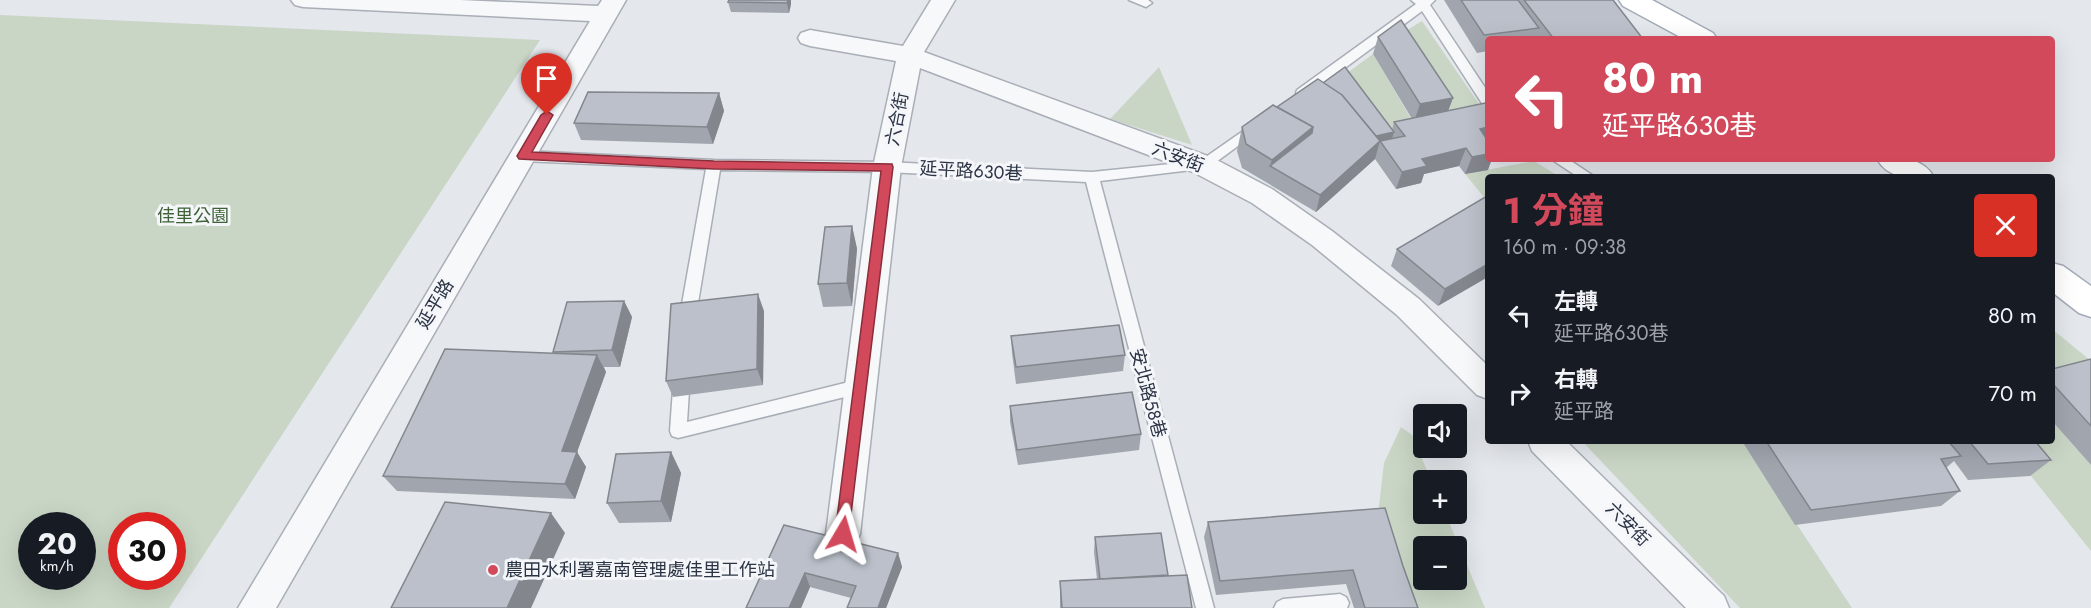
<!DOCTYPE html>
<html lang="zh-TW">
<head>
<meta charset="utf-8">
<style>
  body { margin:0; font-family:Jost,"Noto Sans TC",sans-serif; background:#20242c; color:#f1f3f6; height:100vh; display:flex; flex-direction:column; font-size:22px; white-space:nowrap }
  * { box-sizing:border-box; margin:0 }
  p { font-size:20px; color:#9ea1a6 }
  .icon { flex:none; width:33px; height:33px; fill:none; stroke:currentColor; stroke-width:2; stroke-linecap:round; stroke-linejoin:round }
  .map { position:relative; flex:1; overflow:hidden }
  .side { position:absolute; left:1485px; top:174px; width:570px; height:270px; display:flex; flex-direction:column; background:#171b24; border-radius:6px; box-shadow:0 6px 24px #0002 }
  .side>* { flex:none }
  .top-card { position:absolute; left:1485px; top:36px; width:570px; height:126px; border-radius:6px; box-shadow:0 6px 24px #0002; background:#d1495b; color:#fff; overflow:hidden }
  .tools { position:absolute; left:1413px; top:404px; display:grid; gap:12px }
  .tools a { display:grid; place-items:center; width:54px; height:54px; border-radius:6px; background:#171b24; box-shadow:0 6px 24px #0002; font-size:30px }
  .speed { position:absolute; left:18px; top:512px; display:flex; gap:12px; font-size:30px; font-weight:700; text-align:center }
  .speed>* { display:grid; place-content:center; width:78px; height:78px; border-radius:50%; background:#171b24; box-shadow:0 6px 24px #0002; line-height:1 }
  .speed small { font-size:15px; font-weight:400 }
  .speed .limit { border:9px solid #d22; background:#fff; color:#111 }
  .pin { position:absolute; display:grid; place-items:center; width:51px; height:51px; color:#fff; margin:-62px -26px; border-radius:50% 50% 50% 0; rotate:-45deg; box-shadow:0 0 6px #0007 }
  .pin .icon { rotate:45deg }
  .me { position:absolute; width:66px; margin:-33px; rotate:7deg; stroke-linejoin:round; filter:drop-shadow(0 0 4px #0008) }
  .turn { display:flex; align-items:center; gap:21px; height:126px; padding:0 18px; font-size:27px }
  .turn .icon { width:78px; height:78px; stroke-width:2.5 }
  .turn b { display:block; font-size:42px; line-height:51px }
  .round { display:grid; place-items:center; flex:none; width:63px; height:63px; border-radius:6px; background:#20242c }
  .overview { display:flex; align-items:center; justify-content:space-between; height:102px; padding:0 18px }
  h1 { font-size:36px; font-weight:700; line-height:45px; color:#d1495b }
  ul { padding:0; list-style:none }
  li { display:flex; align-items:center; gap:18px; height:78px; padding:0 18px }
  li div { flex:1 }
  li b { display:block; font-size:22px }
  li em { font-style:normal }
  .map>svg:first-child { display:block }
  .green { fill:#c9d6c5; fill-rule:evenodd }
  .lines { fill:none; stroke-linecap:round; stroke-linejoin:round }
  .lane-casing { stroke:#a9aeb7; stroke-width:3 }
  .street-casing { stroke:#a9aeb7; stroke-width:3 }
  .primary-casing { stroke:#a3abb8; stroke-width:3 }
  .lane { fill:#f7f8fa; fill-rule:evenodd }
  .street { fill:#f7f8fa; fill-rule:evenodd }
  .primary { fill:#fff; fill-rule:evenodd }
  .wall { fill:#a1a5ae }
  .shaded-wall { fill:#83868d }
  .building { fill:#bbc0ca; stroke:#83868d; stroke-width:1.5 }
  .route { fill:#d1495b; stroke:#882f3b; stroke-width:1.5 }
  .poi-dot { fill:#d1495b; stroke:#f4f6f9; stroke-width:2 }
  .labels { text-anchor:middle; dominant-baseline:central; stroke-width:6; stroke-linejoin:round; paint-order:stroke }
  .street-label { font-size:18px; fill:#2b3445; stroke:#f4f6f9 }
  .park-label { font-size:18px; fill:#3f6138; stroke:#f4f6f9 }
  .poi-label { font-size:18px; fill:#2b3445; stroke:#f4f6f9; text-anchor:start }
</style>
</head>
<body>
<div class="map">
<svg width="2091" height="608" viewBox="0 0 2091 608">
  <rect width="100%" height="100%" fill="#e4e7ec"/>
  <g class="green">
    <path d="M0,15L540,40L169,608H0ZM32,525H82V576H32ZM122,525H172V576H122Z"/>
    <polygon points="1422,21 1488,117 1389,140 1343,76 1373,54 1413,122 1396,37"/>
    <polygon points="1159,67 1192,145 1110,119"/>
    <polygon points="1534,161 1560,177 1488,177 1488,202 1465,174"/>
    <polygon points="2052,329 2091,361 2052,380"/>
    <polygon points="2052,421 2091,465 2091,551 2003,441 2052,441"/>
    <path d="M1401,427L1412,435L1431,480H1424V513H1445L1485,608H1405L1377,523L1384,463ZM1424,546H1456V579H1424Z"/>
    <polygon points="1582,441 1742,441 1852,608 1740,608"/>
  </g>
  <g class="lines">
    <g class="lane-casing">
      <g id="lane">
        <polygon points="1129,0 1148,0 1152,3 1146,7"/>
        <polygon points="1411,0 1435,0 1430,5 1488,92 1488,106 1483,105 1422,11 1307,96 1297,96 1296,93 1297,90 1416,4"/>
        <polygon points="1256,122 1261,123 1263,126 1261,129 1208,168 1100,181 1214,608 1196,608 1086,182 887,172 720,170 695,321 692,325 682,325 679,321 706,169 523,161 516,156 523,151 714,160 887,162 1092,172 1200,161"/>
        <polygon points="1551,159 1568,159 1595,177 1578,177"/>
        <polygon points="682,369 688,370 690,375 687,422 861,379 867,381 869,386 867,391 861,393 678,438 672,436 670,431 674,375 676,370"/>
        <polygon points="1340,594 1346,597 1349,603 1347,608 1274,608 1277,602 1283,599"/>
      </g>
    </g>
    <g class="street-casing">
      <g id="street">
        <polygon points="291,0 460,0 598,6 602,0 626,0 276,608 238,608 590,21 303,7 295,5"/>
        <polygon points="931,0 955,0 924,52 1213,158 1272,189 1332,231 1419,299 1488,366 1488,399 1477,395 1397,315 1312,245 1252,203 1193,172 920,68 901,167 860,534 855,545 843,550 831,545 826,534 873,167 896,61 810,46 801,43 798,38 801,33 810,30 903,46"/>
        <polygon points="1528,441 1566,441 1724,596 1729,608 1686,608 1532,451"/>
      </g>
    </g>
    <g class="primary-casing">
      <g id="primary">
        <polygon points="1619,0 1652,0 1713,33 1717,39 1684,39 1623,6"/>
        <path d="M1877,159C1899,159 1921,155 1934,177C1912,177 1890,181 1877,159Z"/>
        <polygon points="2052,263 2063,266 2091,286 2091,317 2079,313 2052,292"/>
      </g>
    </g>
    <use href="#lane" class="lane"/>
    <use href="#street" class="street"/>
    <use href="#primary" class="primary"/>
  </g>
  <g class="wall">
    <polygon points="729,0 791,0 791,4 789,13 731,12 728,2"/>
    <polygon points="1444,0 1613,0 1643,39 1488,39 1488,51 1477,53"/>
    <polygon points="1378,37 1453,98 1448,111 1488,170 1465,174 1459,166 1424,174 1421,183 1396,189 1375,159 1316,212 1242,168 1237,151 1242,127 1277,107 1392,130 1394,122 1412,119 1373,54"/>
    <polygon points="719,93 724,111 713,144 581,140 574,123"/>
    <polygon points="1488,197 1438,306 1391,266 1397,249"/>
    <polygon points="852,226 857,249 852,306 823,307 818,284"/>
    <polygon points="624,301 632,317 620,367 604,367 606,372 577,452 586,467 575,499 397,491 383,476 553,353 553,352"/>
    <polygon points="764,311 763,385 673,397 666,381"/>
    <polygon points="1011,336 1125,355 1123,371 1016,384 1012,353"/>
    <polygon points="2091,359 2091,465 2052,421 2052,369"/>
    <polygon points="1010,406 1141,434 1139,450 1018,465 1010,422"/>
    <polygon points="1742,441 2035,441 2051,460 2030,476 1968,480 1954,461 1946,468 1960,491 1941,506 1795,525"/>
    <polygon points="671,452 681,473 671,522 619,523 607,503"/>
    <polygon points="1208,522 1403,566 1418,608 1354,608 1346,584 1216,595 1204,537"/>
    <polygon points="784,525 898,553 902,567 886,608 847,608 851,598 810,587 801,608 746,608"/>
    <polygon points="1095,537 1168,575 1168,576 1192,608 1060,608 1060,581 1097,579 1094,552"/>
  </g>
  <g class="shaded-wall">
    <polygon points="788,0 791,0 791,4 789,13 787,3"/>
    <polygon points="719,93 724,111 713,144 707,127"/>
    <polygon points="1453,98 1446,116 1414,122 1420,104"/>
    <polygon points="1313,127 1307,151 1270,166 1272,160"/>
    <polygon points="1488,127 1488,142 1480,129"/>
    <polygon points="1394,132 1391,142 1380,141 1375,159 1316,212 1320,195 1368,138"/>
    <polygon points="1466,148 1459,166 1424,174 1421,183 1396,189 1402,172 1422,159"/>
    <polygon points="1488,154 1488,159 1492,159 1488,170 1465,174 1472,157"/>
    <polygon points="852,226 857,249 852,306 847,283"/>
    <polygon points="1488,264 1488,277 1438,306 1445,289"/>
    <polygon points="758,294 764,311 763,385 757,369"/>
    <polygon points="624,301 632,317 620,367 612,350"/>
    <polygon points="597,355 606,372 577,452 586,467 575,499 565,484 562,451"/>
    <polygon points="671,452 681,473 671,522 661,501"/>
    <polygon points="551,513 565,533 531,608 507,608"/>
    <polygon points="898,553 902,567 886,608 878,608"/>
    <polygon points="805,573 810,587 801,608 789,608"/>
  </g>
  <g class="building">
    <polygon points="729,0 788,0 787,3 728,2"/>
    <polygon points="1461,0 1518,0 1539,28 1484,35"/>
    <polygon points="1524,0 1613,0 1643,39 1554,39"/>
    <polygon points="1401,20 1453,98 1420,104 1378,37"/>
    <polygon points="1345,67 1394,132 1376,136 1342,95 1323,83"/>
    <polygon points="1318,79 1342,95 1380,141 1320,195 1270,166 1312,133 1313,127 1277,107"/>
    <polygon points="588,92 719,93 707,127 574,123"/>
    <polygon points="1485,103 1488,106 1488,127 1480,129 1488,141 1488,154 1472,157 1466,148 1422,159 1427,166 1402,172 1380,141 1405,136 1394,122"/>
    <polygon points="1273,105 1313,127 1272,160 1246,144 1242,127"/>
    <polygon points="1487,196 1488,264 1445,289 1397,249"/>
    <polygon points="852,226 847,283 818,284 825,227"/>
    <polygon points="758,294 757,369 666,381 671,304"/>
    <polygon points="624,301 612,350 553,352 567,302"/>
    <polygon points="1119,325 1125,355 1016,367 1011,336"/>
    <polygon points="445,349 597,355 562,451 577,452 565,484 383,476"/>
    <polygon points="2091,359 2091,426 2052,383 2052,369"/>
    <polygon points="1132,392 1141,434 1017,450 1010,406"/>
    <polygon points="1766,441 1948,441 1961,456 1941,459 1960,491 1811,510"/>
    <polygon points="1969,441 2035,441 2051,460 1988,464"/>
    <polygon points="671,452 661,501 607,503 616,454"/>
    <polygon points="445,502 551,513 507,608 391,608"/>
    <polygon points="1385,508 1403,566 1418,608 1365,608 1353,570 1220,581 1208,522"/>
    <polygon points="784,525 898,553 878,608 847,608 856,586 805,573 789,608 746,608"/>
    <polygon points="1161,533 1168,575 1100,579 1095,537"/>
    <polygon points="1187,575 1192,608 1062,608 1060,581"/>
  </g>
  <polygon class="route" points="547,111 553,115 532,152 714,161 892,164 893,167 848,539 843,541 837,539 835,534 881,171 714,169 519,159 517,156 541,115"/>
  <circle class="poi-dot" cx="493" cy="570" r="6"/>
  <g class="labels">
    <g class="street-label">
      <text transform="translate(897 119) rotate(-79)">六合街</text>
      <text transform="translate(1178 157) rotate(21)">六安街</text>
      <text transform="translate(971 171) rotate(3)">延平路630巷</text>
      <text transform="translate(435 304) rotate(-59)">延平路</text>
      <text transform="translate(1148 393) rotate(75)">安北路58巷</text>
      <text transform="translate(1628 524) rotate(45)">六安街</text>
    </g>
    <g class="park-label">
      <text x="193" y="216">佳里公園</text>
    </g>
    <g class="poi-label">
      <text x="505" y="570">農田水利署嘉南管理處佳里工作站</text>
    </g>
  </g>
</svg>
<div class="tools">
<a><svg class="icon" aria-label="sound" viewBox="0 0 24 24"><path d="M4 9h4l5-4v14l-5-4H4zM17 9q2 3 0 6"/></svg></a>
<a>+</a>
<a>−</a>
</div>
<div class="speed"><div>20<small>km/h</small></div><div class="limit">30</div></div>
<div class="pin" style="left:547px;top:115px;background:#d93025"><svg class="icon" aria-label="arrive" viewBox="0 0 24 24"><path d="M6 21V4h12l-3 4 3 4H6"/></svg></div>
<svg class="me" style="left:843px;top:534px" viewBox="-20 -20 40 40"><path d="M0-17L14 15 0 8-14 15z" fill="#d1495b" stroke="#fff" stroke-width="4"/></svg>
<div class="top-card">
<div class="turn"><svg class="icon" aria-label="left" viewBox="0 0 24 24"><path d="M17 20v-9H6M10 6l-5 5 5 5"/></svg><div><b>80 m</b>延平路630巷</div></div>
</div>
<section class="side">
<div class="overview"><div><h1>1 分鐘</h1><p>160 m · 09:38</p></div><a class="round" style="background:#d93025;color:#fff"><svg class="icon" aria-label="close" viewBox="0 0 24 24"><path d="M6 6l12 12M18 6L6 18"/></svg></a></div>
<ul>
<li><svg class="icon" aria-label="left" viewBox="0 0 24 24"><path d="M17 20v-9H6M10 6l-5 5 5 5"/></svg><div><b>左轉</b><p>延平路630巷</p></div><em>80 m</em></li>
<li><svg class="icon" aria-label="right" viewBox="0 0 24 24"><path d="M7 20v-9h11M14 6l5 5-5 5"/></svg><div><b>右轉</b><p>延平路</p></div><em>70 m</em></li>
</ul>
</section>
</div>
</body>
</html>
